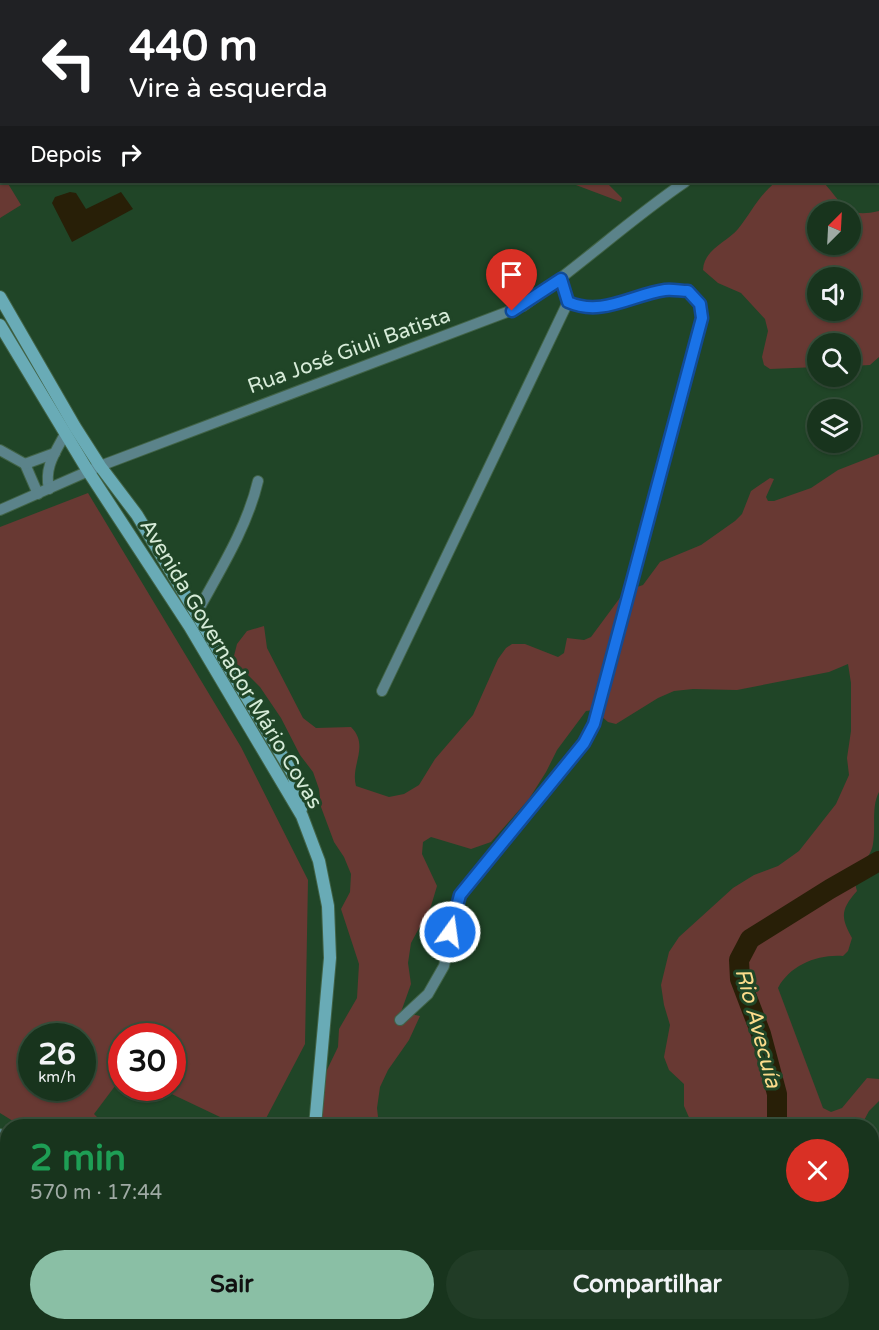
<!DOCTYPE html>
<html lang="pt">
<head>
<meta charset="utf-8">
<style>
  body { margin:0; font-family:"Varela Round",sans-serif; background:#213c26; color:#f1f3f6; height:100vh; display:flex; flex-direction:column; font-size:22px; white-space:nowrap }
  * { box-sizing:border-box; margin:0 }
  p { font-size:20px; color:#9faaa4 }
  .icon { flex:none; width:33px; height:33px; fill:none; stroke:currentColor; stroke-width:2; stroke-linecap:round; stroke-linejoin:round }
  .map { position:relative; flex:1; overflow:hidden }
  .panel { position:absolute; left:0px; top:1119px; width:879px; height:212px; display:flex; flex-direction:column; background:#18341d; border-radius:24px 24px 0 0; box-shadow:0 2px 4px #0004,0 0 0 2px #364f3b }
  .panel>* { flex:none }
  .hud { position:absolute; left:0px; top:0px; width:879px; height:183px; box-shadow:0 2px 4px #0004,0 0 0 2px #364f3b; background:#202124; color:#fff; overflow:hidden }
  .needle { width:39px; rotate:24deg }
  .buttons { position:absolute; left:807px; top:201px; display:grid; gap:12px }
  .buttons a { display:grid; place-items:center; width:54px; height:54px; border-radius:50%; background:#18341d; box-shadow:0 2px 4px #0004,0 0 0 2px #364f3b; font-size:30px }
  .speed { position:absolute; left:18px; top:1023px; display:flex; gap:12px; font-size:30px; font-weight:700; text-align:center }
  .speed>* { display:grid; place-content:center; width:78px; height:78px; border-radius:50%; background:#18341d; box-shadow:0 2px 4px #0004,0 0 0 2px #364f3b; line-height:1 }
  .speed small { font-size:15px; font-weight:400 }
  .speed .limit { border:9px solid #d22; background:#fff; color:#111 }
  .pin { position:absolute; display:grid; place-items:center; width:51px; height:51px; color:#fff; margin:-62px -26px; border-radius:50% 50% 50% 0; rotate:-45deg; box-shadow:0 0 6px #0007 }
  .pin .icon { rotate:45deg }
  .me { position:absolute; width:66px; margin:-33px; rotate:14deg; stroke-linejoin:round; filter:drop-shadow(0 0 4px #0008) }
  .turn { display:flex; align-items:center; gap:21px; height:126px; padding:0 30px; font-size:27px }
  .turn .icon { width:78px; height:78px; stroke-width:2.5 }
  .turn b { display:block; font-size:42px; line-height:51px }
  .then { display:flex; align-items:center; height:57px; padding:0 30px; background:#0003; gap:12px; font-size:22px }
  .round { display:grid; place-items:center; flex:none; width:63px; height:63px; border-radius:32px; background:#213c26 }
  .headline { display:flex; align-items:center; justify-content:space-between; height:102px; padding:0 30px }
  h1 { font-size:36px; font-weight:700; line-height:45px; color:#1e9e55 }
  .action { display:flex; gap:12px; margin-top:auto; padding:12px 30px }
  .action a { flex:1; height:69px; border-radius:36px; background:#8abfa5; color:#111; font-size:24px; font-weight:700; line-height:69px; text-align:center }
  .action a+a { background:#213c26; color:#f1f3f6 }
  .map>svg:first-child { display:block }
  .green { fill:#683933; fill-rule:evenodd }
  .water { fill:#281f07 }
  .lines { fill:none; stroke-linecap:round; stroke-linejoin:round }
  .river { stroke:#281f07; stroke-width:20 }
  .minor-casing { stroke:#416347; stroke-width:12 }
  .secondary-casing { stroke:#416347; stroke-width:14 }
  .minor { stroke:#5b838a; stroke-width:10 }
  .secondary { stroke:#69abb6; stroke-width:12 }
  .route-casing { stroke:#114b97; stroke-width:15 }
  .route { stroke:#1a73e8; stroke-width:10 }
  .labels { text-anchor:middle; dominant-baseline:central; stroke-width:6; stroke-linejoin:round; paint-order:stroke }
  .street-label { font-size:21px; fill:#d6ebd8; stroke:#204527 }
  .water-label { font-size:22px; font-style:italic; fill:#fbdb8b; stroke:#204527 }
</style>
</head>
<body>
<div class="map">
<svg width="879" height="1330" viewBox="0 0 879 1330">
  <rect width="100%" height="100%" fill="#204527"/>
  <g class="green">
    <polygon points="0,170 2,182 7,182 21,205 0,218"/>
    <polygon points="568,182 609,182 609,185 622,198 621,202"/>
    <path d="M776,182H823C844,204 844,219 879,211V357L870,365L851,366L850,344H818L817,367L770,369L764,365L762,357L768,331L765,319L741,293L718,283L703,270C704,249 726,243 738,229C752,212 758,196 776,182ZM818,212H850V244H818ZM818,278H850V310H818Z"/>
    <path d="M879,454V792C871,807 876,827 873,844C870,864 849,864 857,891C841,909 840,917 852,938L848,951L843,956C818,954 790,965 778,988L823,1108L831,1112L842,1108L867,1078L879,1079V1101L869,1111L861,1126H689L691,1122L684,1106V1084L669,1070L664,1057L670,1025L664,1005L661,985L669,952L679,937L733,888L754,875L778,866L799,851L836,804L849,775L847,758L851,731V683L848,664L829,672L737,690L693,689L674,691L658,698L616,724L608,722L594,710L586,711L557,750L546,772L529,799L491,842L471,849L431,837L423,842L422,854L437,886L431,906L411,943L408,963L411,984L401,1012L420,1016L409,1040L388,1070L380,1087L377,1108L379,1126H313V1099L338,1047L339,1029L357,998L359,964L341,909L350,892L351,874L344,857L334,842L321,807L319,789L313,772L300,755L281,718L260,687L233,660L237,644L247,631L264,626L267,648L303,718L316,728L351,727C370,746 350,765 356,786L389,797L404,794L419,785L435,759L473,715L498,659L506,648L512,644H525L558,657L564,653L567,638L584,640L591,637L625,591L643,585L660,562L701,545L735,521L742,514L751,491L770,478L774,479L766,497L768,501H774L811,488L838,470Z"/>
    <path d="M88,493L241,747L308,880L305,1044L262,1126H239L159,1088H172V1036H122L121,1078L94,1114L106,1126H21L0,1113V527ZM82,1036V1088H32V1036Z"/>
    <polygon points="529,1323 623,1323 638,1330 534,1330"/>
    <polygon points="800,1323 854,1323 846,1330 805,1330"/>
  </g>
  <polygon class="water" points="70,192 76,193 86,209 121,192 133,209 72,242 52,203 55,197"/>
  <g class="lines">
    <g class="river">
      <polyline points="777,1126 777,1094 761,1034 740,979 739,960 750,939 830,889 879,861"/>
      <polyline points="625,1323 638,1330"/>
    </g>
    <g class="minor-casing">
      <g id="minor">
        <polyline points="0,43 2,44"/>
        <polyline points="878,99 879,99"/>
        <polyline points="0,450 25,464 38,494"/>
        <polyline points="25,464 55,453"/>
        <path d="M49,489C44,467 55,453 65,434"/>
        <path d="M0,510L100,466L523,306C579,267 629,220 685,182"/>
        <path d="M196,614C219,572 247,528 258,481"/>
        <polyline points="382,691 568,302 561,279"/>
        <path d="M400,1020L428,994L444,966L460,895L584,743L594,724L702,318L700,304L688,291C681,291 672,289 665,290C631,295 603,316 568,302"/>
        <polyline points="0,1134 8,1139"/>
        <polyline points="0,1210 8,1200"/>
        <polyline points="36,1330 41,1323"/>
      </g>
    </g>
    <g class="secondary-casing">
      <g id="secondary">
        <polyline points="0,297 75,427 100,466 137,515 293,774 301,809"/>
        <polyline points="0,325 88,471 190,627 302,816 319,861 328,906 330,958 315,1126"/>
        <polyline points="235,1330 238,1323"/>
      </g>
    </g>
    <use href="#minor" class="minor"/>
    <use href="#secondary" class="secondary"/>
  </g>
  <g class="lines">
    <g class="route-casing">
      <path id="route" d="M450,932L460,895L584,743L594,724L702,318L700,304L688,291C681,291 672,289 665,290C631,295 602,317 568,302L561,279L512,311"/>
    </g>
    <use href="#route" class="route"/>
  </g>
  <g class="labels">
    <g class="street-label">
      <text transform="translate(349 351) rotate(-20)">Rua José Giuli Batista</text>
      <text transform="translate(231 664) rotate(59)">Avenida Governador Mário Covas</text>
    </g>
    <g class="water-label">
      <text transform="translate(758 1028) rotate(75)">Rio Avecuía</text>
    </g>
  </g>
</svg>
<div class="buttons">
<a><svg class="needle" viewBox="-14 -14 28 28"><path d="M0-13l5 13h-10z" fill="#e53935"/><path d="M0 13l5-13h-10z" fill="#9faaa4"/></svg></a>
<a><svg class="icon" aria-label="sound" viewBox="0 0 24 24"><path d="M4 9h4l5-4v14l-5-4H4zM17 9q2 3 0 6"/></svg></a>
<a><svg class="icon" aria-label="search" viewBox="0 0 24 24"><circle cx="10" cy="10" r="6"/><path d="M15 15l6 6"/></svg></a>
<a><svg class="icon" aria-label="layers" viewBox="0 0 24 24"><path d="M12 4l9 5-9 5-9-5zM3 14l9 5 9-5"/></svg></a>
</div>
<div class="speed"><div>26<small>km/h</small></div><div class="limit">30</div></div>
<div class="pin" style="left:512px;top:311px;background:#d93025"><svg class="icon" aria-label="arrive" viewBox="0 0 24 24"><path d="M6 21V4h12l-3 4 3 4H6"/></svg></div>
<svg class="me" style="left:450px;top:932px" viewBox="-20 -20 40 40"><circle r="17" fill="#1a73e8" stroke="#fff" stroke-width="3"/><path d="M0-11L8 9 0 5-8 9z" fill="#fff"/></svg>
<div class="hud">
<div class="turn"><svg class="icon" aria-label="left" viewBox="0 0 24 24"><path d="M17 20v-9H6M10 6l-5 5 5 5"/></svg><div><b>440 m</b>Vire à esquerda</div></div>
<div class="then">Depois<svg class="icon" aria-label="right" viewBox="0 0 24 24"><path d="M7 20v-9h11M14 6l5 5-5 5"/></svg></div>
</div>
<section class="panel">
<div class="headline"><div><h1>2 min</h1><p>570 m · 17:44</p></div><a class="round" style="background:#d93025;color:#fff"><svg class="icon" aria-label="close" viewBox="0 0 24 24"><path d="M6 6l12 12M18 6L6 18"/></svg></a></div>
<div class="action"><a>Sair</a><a>Compartilhar</a></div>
</section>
</div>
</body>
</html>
